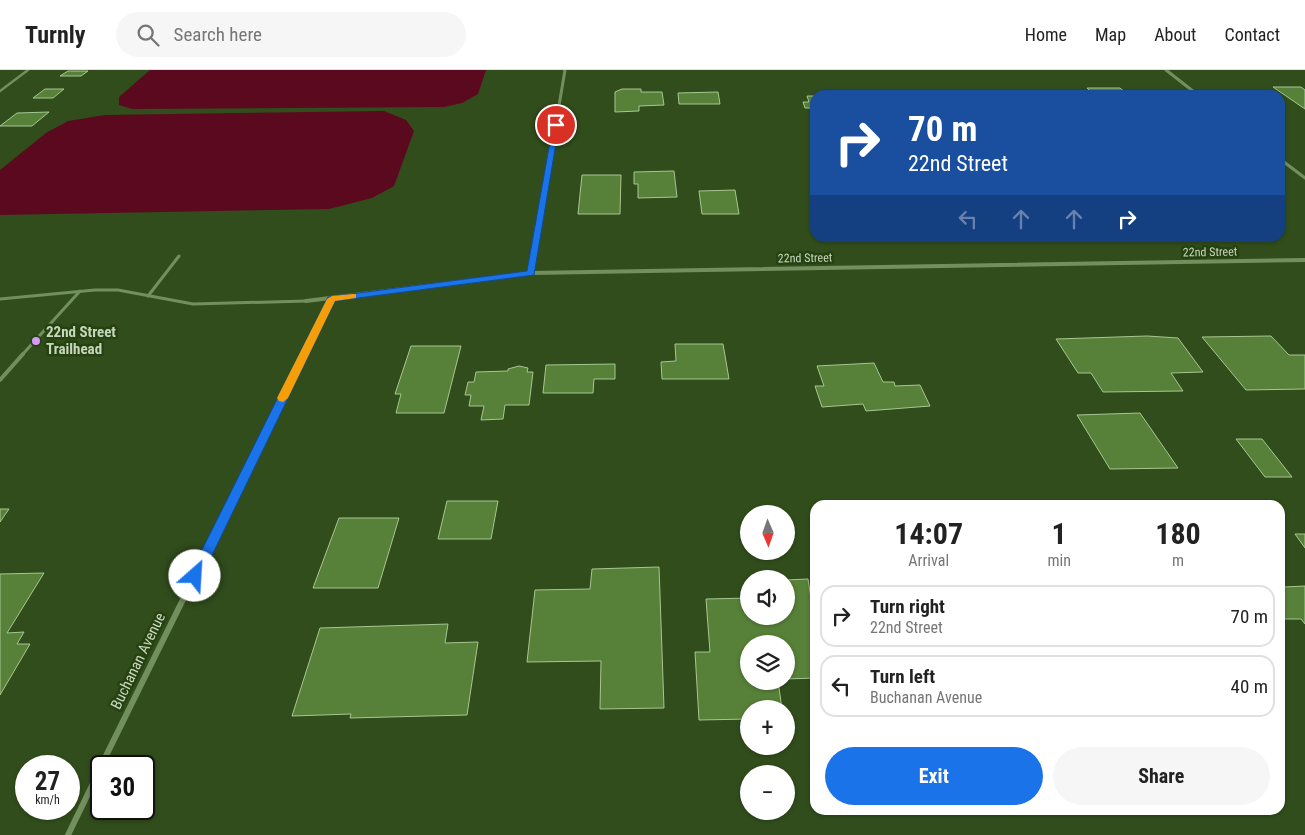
<!DOCTYPE html>
<html lang="en">
<head>
<meta charset="utf-8">
<style>
  body { margin:0; font-family:"Roboto Condensed",sans-serif; background:#f6f6f6; color:#222; height:100vh; display:flex; flex-direction:column; font-size:19px; white-space:nowrap }
  * { box-sizing:border-box; margin:0 }
  p { font-size:16px; color:#767676 }
  .icon { flex:none; width:28px; height:28px; fill:none; stroke:currentColor; stroke-width:2; stroke-linecap:round; stroke-linejoin:round }
  .map { position:relative; flex:1; overflow:hidden }
  .details { position:absolute; left:810px; top:430px; width:475px; height:315px; display:flex; flex-direction:column; background:#fff; border-radius:15px; box-shadow:0 1px 4px #0004 }
  .details>* { flex:none }
  .banner { position:absolute; left:810px; top:20px; width:475px; height:152px; border-radius:15px; box-shadow:0 1px 4px #0004; background:#1a4fa0; color:#fff; overflow:hidden }
  .needle { width:32px; rotate:178deg }
  .controls { position:absolute; left:740px; top:435px; display:grid; gap:10px }
  .controls a { display:grid; place-items:center; width:55px; height:55px; border-radius:50%; background:#fff; box-shadow:0 1px 4px #0004; font-size:25px }
  .speed { position:absolute; left:15px; top:685px; display:flex; gap:10px; font-size:25px; font-weight:700; text-align:center }
  .speed>* { display:grid; place-content:center; width:65px; height:65px; border-radius:50%; background:#fff; box-shadow:0 1px 4px #0004; line-height:1 }
  .speed small { font-size:12px; font-weight:400 }
  .speed .limit { border:2px solid #111; border-radius:8px; background:#fff; color:#111 }
  .pin { position:absolute; display:grid; place-items:center; width:42px; height:42px; color:#fff; margin:-21px; border:2px solid #fff; border-radius:50%; box-shadow:0 1px 5px #0007 }
  .me { position:absolute; width:55px; margin:-28px; rotate:26deg; stroke-linejoin:round; filter:drop-shadow(0 0 4px #0008) }
  .turn { display:flex; align-items:center; gap:18px; height:105px; padding:0 15px; font-size:22px }
  .turn .icon { width:65px; height:65px; stroke-width:2.5 }
  .turn b { display:block; font-size:35px; line-height:42px }
  .lanes { display:flex; align-items:center; height:48px; padding:0 15px; background:#0003; justify-content:center; gap:25px; direction:ltr }
  .lanes .off { opacity:.35 }
  .eta { display:flex; justify-content:space-evenly; align-items:center; height:85px; text-align:center }
  .eta b { font-size:30px; font-weight:700; line-height:35px }
  .cta { display:flex; gap:10px; margin-top:auto; padding:10px 15px }
  .cta a { flex:1; height:58px; border-radius:30px; background:#1a73e8; color:#fff; font-size:20px; font-weight:700; line-height:58px; text-align:center }
  .cta a+a { background:#f6f6f6; color:#222 }
  ul { padding:0; list-style:none }
  li { display:flex; align-items:center; gap:15px; height:62px; margin:0 10px 8px; padding:0 5px; border:2px solid #e0e0e0; border-radius:15px }
  li div { flex:1 }
  li b { display:block; font-size:19px }
  li em { font-style:normal }
  header { display:flex; align-items:center; gap:30px; box-sizing:border-box; height:70px; padding:0 25px; background:#fff; border-bottom:1px solid #e0e0e0 }
  header strong { font-size:24px }
  nav { display:flex; gap:28px; margin-inline-start:auto; font-size:18px }
  .search { width:350px; height:45px; background:#f6f6f6; display:flex; align-items:center; gap:12px; box-sizing:border-box; padding:0 18px; border-radius:28px; color:#767676; font-size:19px }
  .map>svg:first-child { display:block }
  .water { fill:#5b091e }
  .building { fill:#578138; stroke:#a7c792 }
  .lines { fill:none; stroke-linecap:round; stroke-linejoin:round }
  .lane-far2 { stroke:#728f5e; stroke-width:2.5 }
  .lane-far1 { stroke:#728f5e; stroke-width:3 }
  .lane { stroke:#728f5e; stroke-width:4 }
  .street-far3 { stroke:#728f5e; stroke-width:3 }
  .street-far2 { stroke:#728f5e; stroke-width:4 }
  .street-far1 { stroke:#728f5e; stroke-width:5 }
  .street { stroke:#728f5e; stroke-width:6 }
  .route { fill:#1a73e8; stroke:#114b97 }
  .slow { fill:#f59e0b }
  .poi-dot { fill:#d89af8; stroke:#274211; stroke-width:2 }
  .labels { text-anchor:middle; dominant-baseline:central; stroke-width:5; stroke-linejoin:round; paint-order:stroke }
  .far-street-label { font-size:12px; fill:#c7d7bd; stroke:#274211 }
  .poi-label { font-size:15px; font-weight:bold; fill:#c7d7bd; stroke:#274211; text-anchor:start }
  .street-label { font-size:15px; fill:#c7d7bd; stroke:#274211 }
</style>
</head>
<body>
<header>
<strong>Turnly</strong>
<div class="search"><svg class="icon" aria-label="search" viewBox="0 0 24 24"><circle cx="10" cy="10" r="6"/><path d="M15 15l6 6"/></svg>Search here</div>
<nav><a>Home</a><a>Map</a><a>About</a><a>Contact</a></nav>
</header>
<div class="map">
<svg width="1305" height="765" viewBox="0 0 1305 765">
  <rect width="100%" height="100%" fill="#314d1c"/>
  <g class="water">
    <polygon points="150,0 486,0 478,24 462,33 444,37 132,39 119,35 119,27"/>
    <polygon points="384,41 406,50 414,61 394,116 372,128 329,139 0,145 0,100 46,63 68,51 105,45"/>
  </g>
  <g class="building">
    <polygon points="68,1 88,1 81,6 60,6"/>
    <polygon points="1273,17 1301,17 1305,20 1305,39"/>
    <polygon points="1087,18 1120,18 1128,25 1082,25 1081,24 1093,24"/>
    <polygon points="45,19 64,19 53,28 33,28"/>
    <polygon points="622,19 641,19 641,22 662,22 664,35 639,36 639,41 615,42 615,22"/>
    <polygon points="943,21 976,21 979,25 946,25"/>
    <polygon points="993,21 1024,21 1028,25 996,25"/>
    <polygon points="718,22 720,34 679,34 678,23"/>
    <polygon points="825,22 850,22 852,25 826,25"/>
    <polygon points="902,22 926,22 928,25 904,25"/>
    <polygon points="807,26 815,26 815,38 805,38 803,32 809,32"/>
    <polygon points="49,42 32,56 0,56 17,43"/>
    <polygon points="674,101 677,127 638,128 638,114 634,114 634,102"/>
    <polygon points="582,105 621,105 620,144 578,144"/>
    <polygon points="735,120 739,144 702,144 699,121"/>
    <polygon points="1147,266 1178,268 1203,302 1171,303 1183,321 1103,322 1091,303 1078,303 1056,269"/>
    <polygon points="1271,266 1289,285 1305,285 1305,319 1246,320 1202,267"/>
    <polygon points="675,274 723,274 729,309 662,309 661,292 676,291"/>
    <polygon points="411,276 461,276 444,343 396,343 401,324 395,324"/>
    <polygon points="874,293 883,312 894,312 895,316 920,315 930,336 866,341 863,334 822,337 815,316 824,316 817,296"/>
    <polygon points="615,294 615,309 594,309 593,323 543,323 546,295"/>
    <polygon points="519,296 528,298 527,302 533,302 529,335 505,335 503,349 481,350 484,336 469,336 471,325 465,325 468,312 474,312 476,302 508,301 508,299"/>
    <polygon points="1140,343 1178,398 1110,399 1077,345"/>
    <polygon points="1236,369 1262,369 1292,407 1265,407"/>
    <polygon points="447,431 498,431 491,469 438,469"/>
    <polygon points="0,439 9,439 0,452"/>
    <polygon points="339,448 399,448 378,518 313,518"/>
    <polygon points="1295,464 1305,464 1305,478"/>
    <polygon points="659,497 664,638 600,639 601,591 527,592 535,520 590,519 592,499"/>
    <polygon points="44,503 7,563 24,562 17,574 30,574 0,625 0,504"/>
    <polygon points="808,509 811,528 815,527 815,608 786,609 786,574 749,574 749,611 778,611 782,639 749,639 749,649 699,650 695,582 710,582 706,529 749,528 749,546 786,546 786,510"/>
    <polygon points="1280,511 1284,517 1305,516 1305,554 1301,549 1280,549"/>
    <polygon points="448,554 445,573 478,572 467,645 350,648 351,644 292,646 320,558"/>
  </g>
  <g class="lines">
    <polyline class="lane-far2" points="0,21 28,0"/>
    <g class="lane-far1">
      <polyline points="148,226 179,186"/>
      <polyline points="0,229 95,220 118,220 193,234 306,231"/>
      <polyline points="22,285 80,221"/>
    </g>
    <polyline class="lane" points="0,310 23,284"/>
    <g class="street-far3">
      <polyline points="1166,0 1198,25"/>
      <polyline points="1280,89 1305,108"/>
      <polyline points="544,125 565,0"/>
    </g>
    <g class="street-far2">
      <polyline points="531,203 544,123"/>
      <polyline points="306,231 531,203 1305,190"/>
      <polyline points="304,285 332,229"/>
    </g>
    <polyline class="street-far1" points="201,494 305,284"/>
    <g class="street">
      <polyline points="101,696 201,493"/>
      <polyline points="68,765 101,697"/>
    </g>
  </g>
  <polygon class="route" points="556,53 559,55 534,205 335,231 200,510 195,511 191,510 189,506 328,227 527,201 553,55"/>
  <polygon class="slow" points="353,224 356,224 356,228 335,231 288,328 283,332 279,331 277,328 327,229 332,226"/>
  <circle class="poi-dot" cx="36" cy="271" r="5"/>
  <g class="labels">
    <g class="far-street-label">
      <text transform="translate(1210 182) rotate(-1)">22nd Street</text>
      <text transform="translate(805 188) rotate(-1)">22nd Street</text>
    </g>
    <g class="poi-label">
      <text x="46" y="262">22nd Street<tspan x="46" dy="17">Trailhead</tspan></text>
    </g>
    <g class="street-label">
      <text transform="translate(138 591) rotate(-64)">Buchanan Avenue</text>
    </g>
  </g>
</svg>
<div class="controls">
<a><svg class="needle" viewBox="-14 -14 28 28"><path d="M0-13l5 13h-10z" fill="#e53935"/><path d="M0 13l5-13h-10z" fill="#767676"/></svg></a>
<a><svg class="icon" aria-label="sound" viewBox="0 0 24 24"><path d="M4 9h4l5-4v14l-5-4H4zM17 9q2 3 0 6"/></svg></a>
<a><svg class="icon" aria-label="layers" viewBox="0 0 24 24"><path d="M12 4l9 5-9 5-9-5zM3 14l9 5 9-5"/></svg></a>
<a>+</a>
<a>−</a>
</div>
<div class="speed"><div>27<small>km/h</small></div><div class="limit">30</div></div>
<div class="pin" style="left:556px;top:55px;background:#d93025"><svg class="icon" aria-label="arrive" viewBox="0 0 24 24"><path d="M6 21V4h12l-3 4 3 4H6"/></svg></div>
<svg class="me" style="left:195px;top:506px" viewBox="-20 -20 40 40"><circle r="19" fill="#fff"/><path d="M0-13L10 11 0 6-10 11z" fill="#1a73e8"/></svg>
<div class="banner">
<div class="turn"><svg class="icon" aria-label="right" viewBox="0 0 24 24"><path d="M7 20v-9h11M14 6l5 5-5 5"/></svg><div><b>70 m</b>22nd Street</div></div>
<div class="lanes"><svg class="icon off" aria-label="left" viewBox="0 0 24 24"><path d="M17 20v-9H6M10 6l-5 5 5 5"/></svg><svg class="icon off" aria-label="ahead" viewBox="0 0 24 24"><path d="M12 20V5M6 11l6-6 6 6"/></svg><svg class="icon off" aria-label="ahead" viewBox="0 0 24 24"><path d="M12 20V5M6 11l6-6 6 6"/></svg><svg class="icon" aria-label="right" viewBox="0 0 24 24"><path d="M7 20v-9h11M14 6l5 5-5 5"/></svg></div>
</div>
<section class="details">
<div class="eta">
<div><b>14:07</b><p>Arrival</p></div>
<div><b>1</b><p>min</p></div>
<div><b>180</b><p>m</p></div>
</div>
<ul>
<li><svg class="icon" aria-label="right" viewBox="0 0 24 24"><path d="M7 20v-9h11M14 6l5 5-5 5"/></svg><div><b>Turn right</b><p>22nd Street</p></div><em>70 m</em></li>
<li><svg class="icon" aria-label="left" viewBox="0 0 24 24"><path d="M17 20v-9H6M10 6l-5 5 5 5"/></svg><div><b>Turn left</b><p>Buchanan Avenue</p></div><em>40 m</em></li>
</ul>
<div class="cta"><a>Exit</a><a>Share</a></div>
</section>
</div>
</body>
</html>
